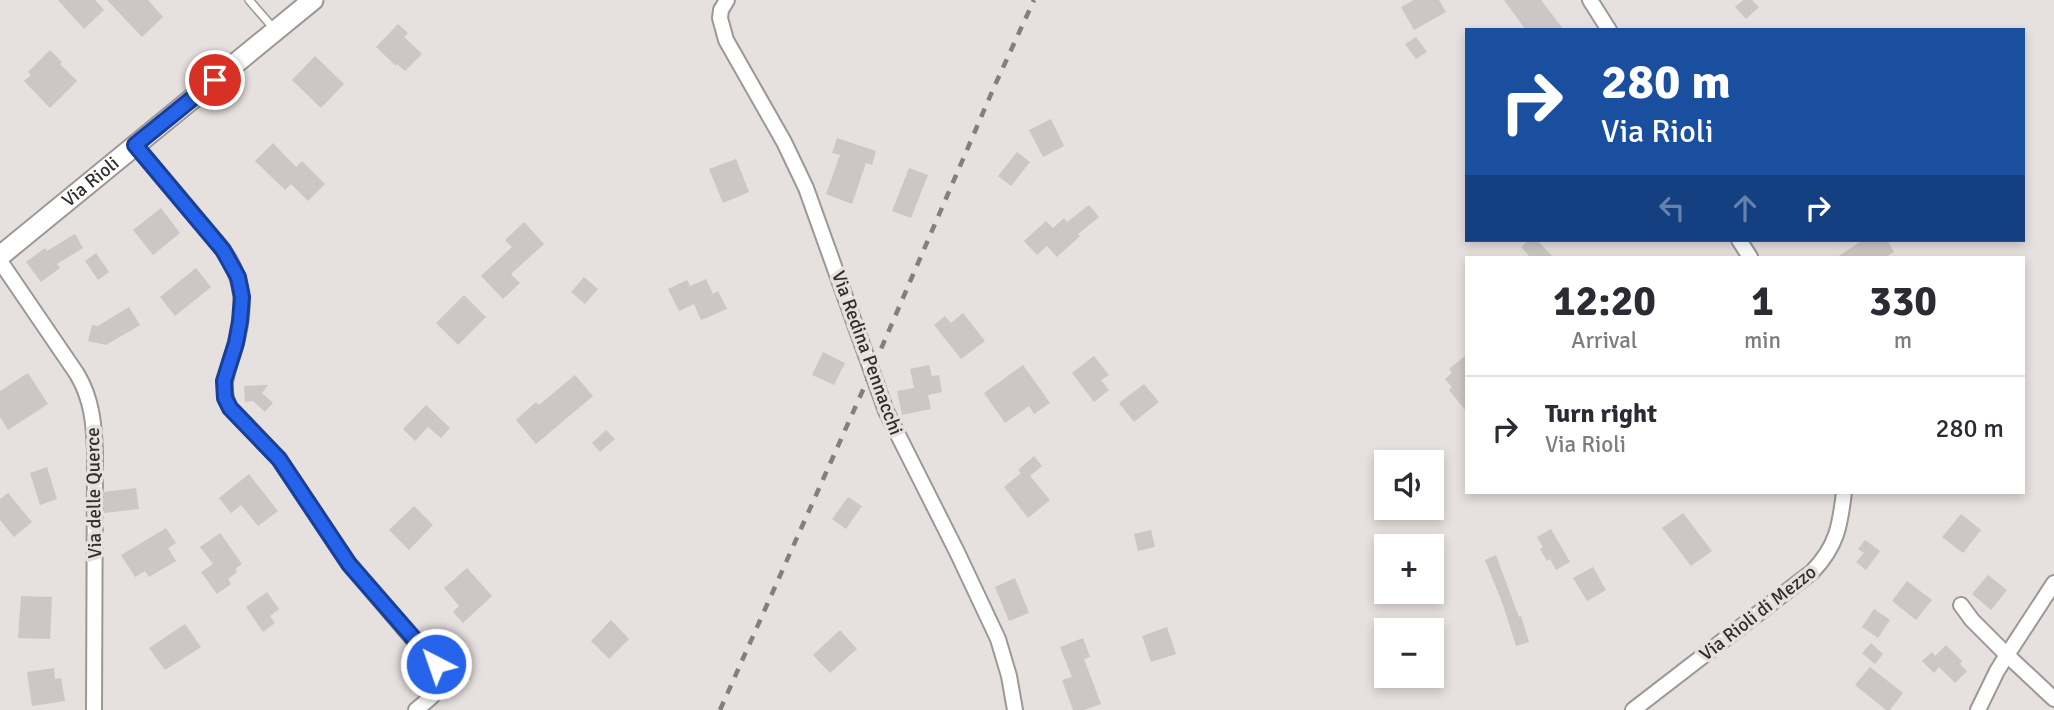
<!DOCTYPE html>
<html lang="en">
<head>
<meta charset="utf-8">
<style>
  body { margin:0; font-family:Signika,sans-serif; background:#f7f7f7; color:#2b2b33; height:100vh; display:flex; flex-direction:column; font-size:26px; white-space:nowrap }
  * { box-sizing:border-box; margin:0 }
  p { font-size:23px; color:#7c7c81 }
  .icon { flex:none; width:38px; height:38px; fill:none; stroke:currentColor; stroke-width:2; stroke-linecap:round; stroke-linejoin:round }
  .map { position:relative; flex:1; overflow:hidden }
  .drawer { position:absolute; left:1465px; top:256px; width:560px; height:238px; display:flex; flex-direction:column; background:#fff; border-radius:0px; box-shadow:0 4px 10px #0003 }
  .drawer>* { flex:none }
  .guide { position:absolute; left:1465px; top:28px; width:560px; height:214px; border-radius:0px; box-shadow:0 4px 10px #0003; background:#1a4fa0; color:#fff; overflow:hidden }
  .controls { position:absolute; left:1374px; top:450px; display:grid; gap:14px }
  .controls a { display:grid; place-items:center; width:70px; height:70px; border-radius:0px; background:#fff; box-shadow:0 4px 10px #0003; font-size:35px }
  .pin { position:absolute; display:grid; place-items:center; width:60px; height:60px; color:#fff; margin:-30px; border:4px solid #fff; border-radius:50%; box-shadow:0 2px 7px #0007 }
  .me { position:absolute; width:77px; margin:-38px; rotate:319deg; stroke-linejoin:round; filter:drop-shadow(0 0 5px #0008) }
  .turn { display:flex; align-items:center; gap:24px; height:147px; padding:0 21px; font-size:32px }
  .turn .icon { width:91px; height:91px; stroke-width:2.5 }
  .turn b { display:block; font-size:49px; line-height:60px }
  .lanes { display:flex; align-items:center; height:66px; padding:0 21px; background:#0003; justify-content:center; gap:35px; direction:ltr }
  .lanes .off { opacity:.35 }
  .eta { display:flex; justify-content:space-evenly; align-items:center; height:119px; text-align:center }
  .eta b { font-size:42px; font-weight:700; line-height:49px }
  ul { padding:0; list-style:none }
  li { display:flex; align-items:center; gap:21px; height:105px; padding:0 21px; border-top:2px solid #e1e1e2 }
  li div { flex:1 }
  li b { display:block; font-size:26px }
  li em { font-style:normal }
  .map>svg:first-child { display:block }
  .building { fill:#ccc6c5 }
  .lines { fill:none; stroke-linecap:round; stroke-linejoin:round }
  .lane-casing { stroke:#9d9896; stroke-width:10 }
  .street-casing { stroke:#9d9896; stroke-width:18 }
  .secondary-casing { stroke:#9d9896; stroke-width:23 }
  .lane { stroke:#fff; stroke-width:7 }
  .street { stroke:#fff; stroke-width:14 }
  .secondary { stroke:#fff; stroke-width:19 }
  .rail { stroke:#837f7e; stroke-width:4.5; stroke-dasharray:9 9; stroke-linecap:butt }
  .route-casing { stroke:#184099; stroke-width:18 }
  .route { stroke:#2563eb; stroke-width:12 }
  .labels { text-anchor:middle; dominant-baseline:central; stroke-width:7; stroke-linejoin:round; paint-order:stroke }
  .street-label { font-size:19px; fill:#312e2e; stroke:#e6e0de }
</style>
</head>
<body>
<div class="map">
<svg width="2054" height="710" viewBox="0 0 2054 710">
  <rect width="100%" height="100%" fill="#e6e0de"/>
  <g class="building">
    <polygon points="58,0 95,0 104,10 84,29"/>
    <polygon points="107,0 148,0 163,17 142,37"/>
    <polygon points="1414,0 1439,0 1446,12 1414,30 1401,7"/>
    <polygon points="1504,0 1541,0 1564,30 1526,30"/>
    <polygon points="1743,0 1752,0 1759,7 1746,19 1735,7"/>
    <polygon points="398,24 408,33 404,37 422,54 405,71 397,64 396,66 376,47"/>
    <polygon points="1416,37 1427,52 1416,59 1405,44"/>
    <polygon points="50,50 62,62 60,64 77,81 50,108 24,81 31,75 28,72"/>
    <polygon points="315,56 344,84 321,108 292,80"/>
    <polygon points="1051,119 1064,146 1043,157 1029,130"/>
    <polygon points="837,138 876,151 872,165 866,163 852,204 826,194 840,155 832,153"/>
    <polygon points="273,143 296,167 302,161 325,184 308,201 291,184 285,190 255,161"/>
    <polygon points="1017,152 1030,162 1011,186 998,176"/>
    <polygon points="736,159 749,192 723,203 709,169"/>
    <polygon points="909,168 928,175 911,218 892,211"/>
    <polygon points="1089,205 1099,217 1078,234 1080,236 1057,257 1047,246 1037,255 1024,241 1046,221 1053,228 1064,218 1067,222"/>
    <polygon points="161,208 180,233 153,255 133,230"/>
    <polygon points="524,222 544,244 511,274 520,283 503,299 481,276 512,247 505,240"/>
    <polygon points="75,234 83,248 57,264 60,268 41,282 26,262 45,248 47,251"/>
    <polygon points="1529,240 1537,240 1553,257 1530,257 1521,247"/>
    <polygon points="1863,240 1887,240 1894,252 1886,257 1837,257"/>
    <polygon points="96,253 109,272 98,280 85,261"/>
    <polygon points="196,268 211,287 175,316 160,297"/>
    <polygon points="584,277 598,289 585,304 571,292"/>
    <polygon points="706,279 713,294 718,291 727,309 701,320 694,304 679,311 668,289 687,280 690,286"/>
    <polygon points="464,295 486,317 458,345 436,323"/>
    <polygon points="129,307 140,325 106,345 88,341 92,325 98,326"/>
    <polygon points="963,313 985,341 961,359 934,325 945,316 951,323"/>
    <polygon points="823,352 845,363 834,385 812,375"/>
    <polygon points="1466,355 1466,411 1449,390 1452,387 1445,379 1452,373 1449,369"/>
    <polygon points="1094,356 1109,375 1101,380 1109,390 1094,402 1072,373"/>
    <polygon points="929,365 932,376 939,375 942,392 928,395 931,409 902,415 897,391 914,388 910,369"/>
    <polygon points="1023,365 1050,403 1034,414 1029,406 1005,423 984,393"/>
    <polygon points="28,373 48,404 8,430 0,417 0,391"/>
    <polygon points="575,375 593,396 536,444 516,420 536,402 539,405"/>
    <polygon points="1144,384 1159,402 1134,422 1119,403"/>
    <polygon points="268,385 262,393 273,403 265,412 253,401 245,402 244,386"/>
    <polygon points="426,405 450,428 441,438 428,427 415,441 403,429"/>
    <polygon points="606,430 615,439 600,452 592,443"/>
    <polygon points="1034,456 1042,466 1030,476 1050,500 1028,518 1004,487 1021,473 1018,470"/>
    <polygon points="47,467 57,499 40,505 30,473"/>
    <polygon points="249,474 278,511 258,526 241,505 231,513 219,498"/>
    <polygon points="136,488 139,509 104,513 104,492"/>
    <polygon points="8,493 32,522 14,537 0,520 0,499"/>
    <polygon points="848,497 862,506 846,529 832,519"/>
    <polygon points="414,506 433,525 409,550 389,530"/>
    <polygon points="1683,513 1712,551 1691,566 1662,528"/>
    <polygon points="1961,514 1981,530 1963,553 1942,537"/>
    <polygon points="166,528 176,543 168,548 176,561 149,577 145,571 135,577 121,555"/>
    <polygon points="1551,529 1570,562 1556,570 1550,559 1547,561 1540,549 1543,547 1537,537"/>
    <polygon points="1151,530 1155,547 1138,551 1134,534"/>
    <polygon points="220,533 242,564 235,569 237,572 228,579 231,584 217,594 201,572 213,564 200,547"/>
    <polygon points="1865,540 1880,551 1866,570 1856,562 1864,553 1858,549"/>
    <polygon points="1496,555 1519,617 1521,616 1529,642 1516,646 1503,605 1485,560"/>
    <polygon points="1593,567 1606,590 1587,601 1573,578"/>
    <polygon points="467,568 492,596 463,623 453,612 459,606 444,588"/>
    <polygon points="1988,575 2007,590 1991,610 1972,594"/>
    <polygon points="1015,578 1029,613 1009,621 995,587"/>
    <polygon points="1907,581 1932,600 1916,620 1892,601"/>
    <polygon points="267,592 279,609 270,616 275,623 263,632 246,607"/>
    <polygon points="21,596 52,597 50,639 18,638"/>
    <polygon points="1874,609 1890,620 1878,638 1862,627"/>
    <polygon points="611,620 629,639 609,659 591,641"/>
    <polygon points="185,624 201,647 165,670 149,648"/>
    <polygon points="1167,627 1176,654 1151,662 1142,636"/>
    <polygon points="840,630 857,649 830,673 813,655"/>
    <polygon points="1083,638 1090,657 1084,659 1101,704 1084,710 1073,710 1062,680 1072,677 1060,647"/>
    <polygon points="1871,643 1883,654 1875,664 1862,653"/>
    <polygon points="1946,645 1962,661 1960,664 1967,671 1955,683 1939,667 1934,673 1922,661 1932,652 1935,656"/>
    <polygon points="1870,667 1903,693 1890,710 1886,710 1855,685"/>
    <polygon points="54,668 55,679 61,678 65,701 32,706 27,672"/>
  </g>
  <g class="lines">
    <g class="lane-casing">
      <polyline id="lane" points="249,0 275,30"/>
    </g>
    <g class="street-casing">
      <g id="street">
        <polyline points="727,0 721,10 720,18 726,40 784,142 806,188 886,411 957,552 998,639 1009,676 1015,710"/>
        <polyline points="1590,0 1609,30"/>
        <path d="M135,145L220,246C246,279 246,310 234,350C228,370 219,387 230,408L279,459L349,564L440,671C446,690 428,699 416,710"/>
        <polyline points="1739,240 1750,257"/>
        <path d="M0,261L77,374C92,399 94,424 95,452L94,710"/>
        <polyline points="2054,583 2007,655 2054,699"/>
        <polyline points="1961,605 1972,620 2007,655 1997,671 1978,710"/>
        <path d="M1633,710L1812,572C1837,546 1840,526 1844,492"/>
      </g>
    </g>
    <g class="secondary-casing">
      <g id="secondary">
        <path id="s1" d="M0,256L313,0"/>
      </g>
    </g>
    <use href="#lane" class="lane"/>
    <use href="#street" class="street"/>
    <use href="#secondary" class="secondary"/>
    <polyline class="rail" points="720,710 871,372 995,85 1034,0"/>
  </g>
  <g class="lines">
    <g class="route-casing">
      <polyline id="route" points="215,80 135,145 223,250 238,277 242,297 240,321 236,343 224,381 225,398 230,408 279,459 349,564 436,664"/>
    </g>
    <use href="#route" class="route"/>
  </g>
  <g class="labels">
    <g class="street-label">
      <text stroke="none"><textPath href="#s1" startOffset="117">Via Rioli</textPath></text>
      <text transform="translate(867 353) rotate(70)">Via Redina Pennacchi</text>
      <text transform="translate(94 493) rotate(-91)">Via delle Querce</text>
      <text transform="translate(1758 613) rotate(-38)">Via Rioli di Mezzo</text>
    </g>
  </g>
</svg>
<div class="controls">
<a><svg class="icon" aria-label="sound" viewBox="0 0 24 24"><path d="M4 9h4l5-4v14l-5-4H4zM17 9q2 3 0 6"/></svg></a>
<a>+</a>
<a>−</a>
</div>
<div class="pin" style="left:215px;top:80px;background:#d93025"><svg class="icon" aria-label="arrive" viewBox="0 0 24 24"><path d="M6 21V4h12l-3 4 3 4H6"/></svg></div>
<svg class="me" style="left:436px;top:664px" viewBox="-20 -20 40 40"><circle r="17" fill="#2563eb" stroke="#fff" stroke-width="3"/><path d="M0-11L8 9 0 5-8 9z" fill="#fff"/></svg>
<div class="guide">
<div class="turn"><svg class="icon" aria-label="right" viewBox="0 0 24 24"><path d="M7 20v-9h11M14 6l5 5-5 5"/></svg><div><b>280 m</b>Via Rioli</div></div>
<div class="lanes"><svg class="icon off" aria-label="left" viewBox="0 0 24 24"><path d="M17 20v-9H6M10 6l-5 5 5 5"/></svg><svg class="icon off" aria-label="ahead" viewBox="0 0 24 24"><path d="M12 20V5M6 11l6-6 6 6"/></svg><svg class="icon" aria-label="right" viewBox="0 0 24 24"><path d="M7 20v-9h11M14 6l5 5-5 5"/></svg></div>
</div>
<section class="drawer">
<div class="eta">
<div><b>12:20</b><p>Arrival</p></div>
<div><b>1</b><p>min</p></div>
<div><b>330</b><p>m</p></div>
</div>
<ul>
<li><svg class="icon" aria-label="right" viewBox="0 0 24 24"><path d="M7 20v-9h11M14 6l5 5-5 5"/></svg><div><b>Turn right</b><p>Via Rioli</p></div><em>280 m</em></li>
</ul>
</section>
</div>
</body>
</html>
